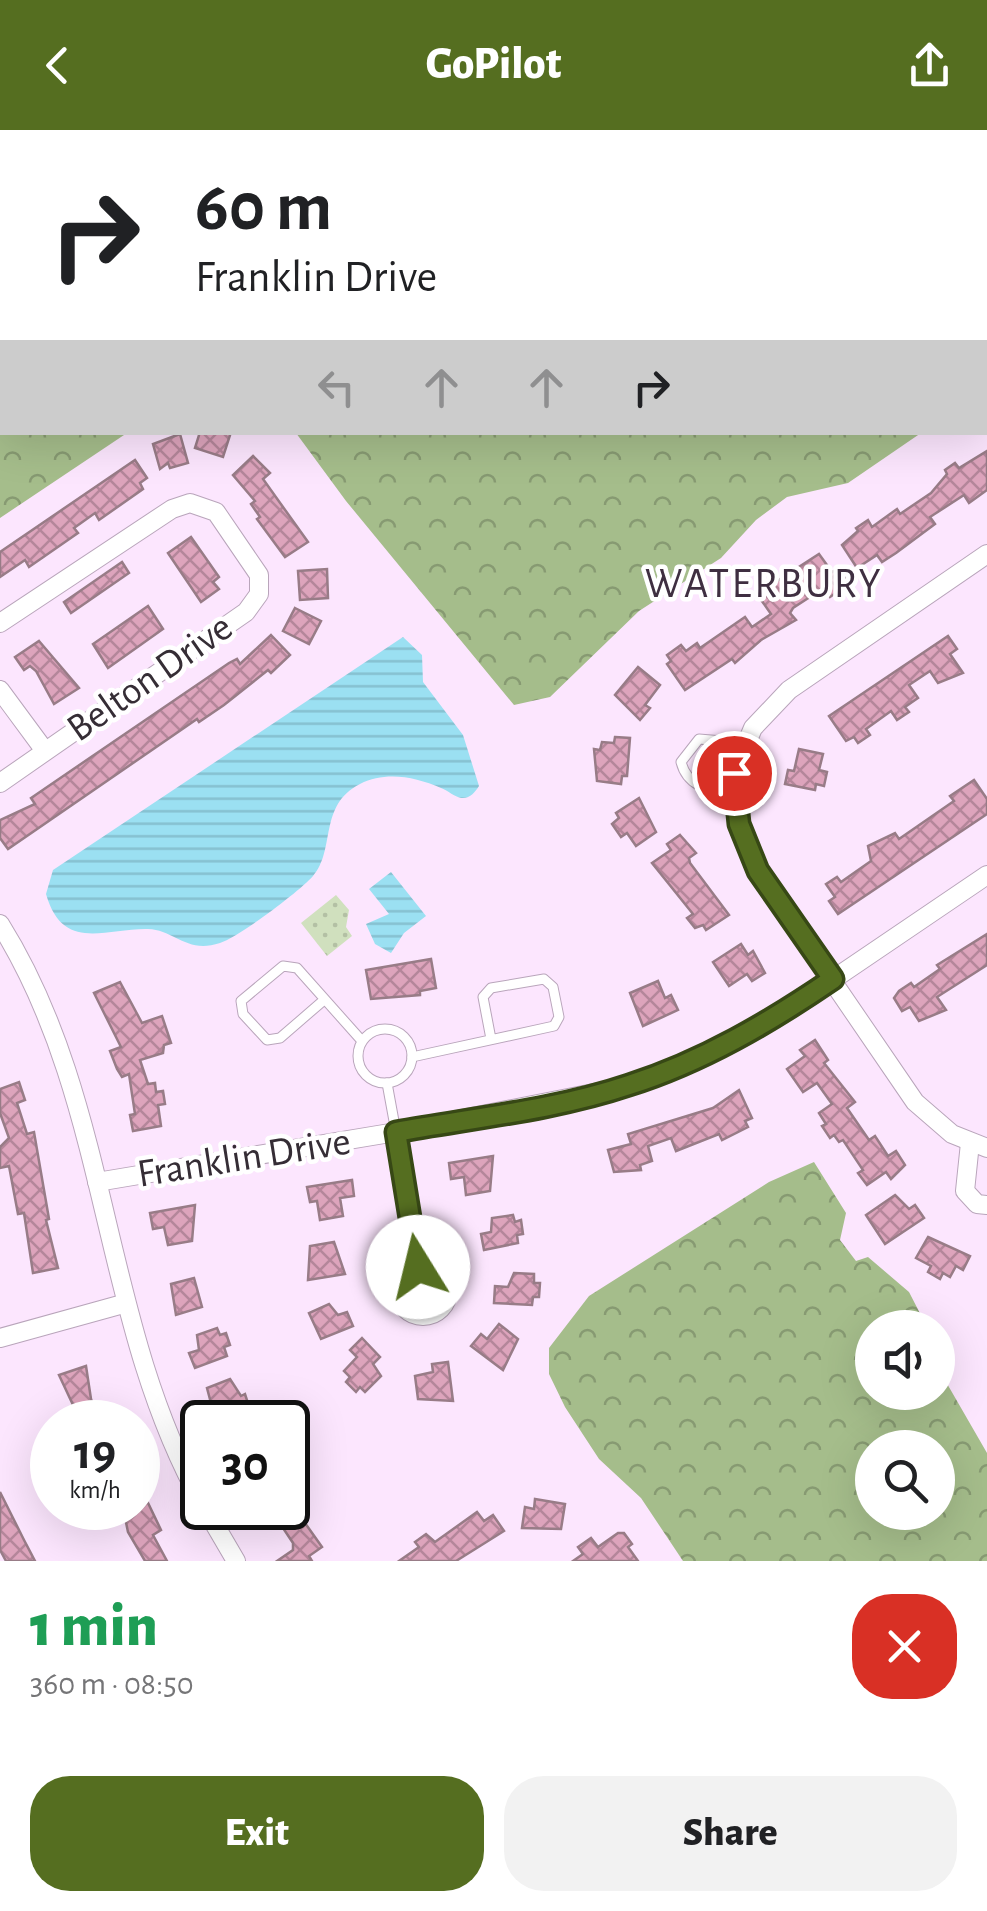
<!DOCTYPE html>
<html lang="en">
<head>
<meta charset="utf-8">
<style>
  body { margin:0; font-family:"Alegreya Sans",sans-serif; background:#f2f2f2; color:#202124; height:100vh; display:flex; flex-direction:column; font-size:38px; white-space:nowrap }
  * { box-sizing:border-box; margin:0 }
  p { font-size:32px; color:#757577 }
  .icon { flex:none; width:55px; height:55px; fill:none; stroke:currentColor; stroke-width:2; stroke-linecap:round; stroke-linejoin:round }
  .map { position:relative; height:1431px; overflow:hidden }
  .drawer { display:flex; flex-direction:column; background:#fff; flex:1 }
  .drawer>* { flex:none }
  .top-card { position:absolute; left:0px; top:0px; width:988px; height:305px; box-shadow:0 10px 40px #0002; background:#fff; color:#202124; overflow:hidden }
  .tools { position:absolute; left:855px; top:1180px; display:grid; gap:20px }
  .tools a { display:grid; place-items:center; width:100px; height:100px; border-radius:50%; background:#fff; box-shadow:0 10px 40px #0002; font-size:50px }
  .speed { position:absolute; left:30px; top:1270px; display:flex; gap:20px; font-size:50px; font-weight:700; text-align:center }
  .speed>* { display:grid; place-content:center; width:130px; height:130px; border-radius:50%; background:#fff; box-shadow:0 10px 40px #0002; line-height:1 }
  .speed small { font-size:25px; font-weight:400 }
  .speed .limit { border:5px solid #111; border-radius:15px; background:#fff; color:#111 }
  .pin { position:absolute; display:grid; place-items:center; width:85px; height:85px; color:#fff; margin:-42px; border:5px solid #fff; border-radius:50%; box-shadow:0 2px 10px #0007 }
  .me { position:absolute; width:110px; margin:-55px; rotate:351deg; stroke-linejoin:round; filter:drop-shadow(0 0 8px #0008) }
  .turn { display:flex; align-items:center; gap:35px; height:210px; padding:0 30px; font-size:45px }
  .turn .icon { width:130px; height:130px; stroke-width:2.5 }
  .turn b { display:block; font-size:70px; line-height:85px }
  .lanes { display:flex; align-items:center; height:95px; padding:0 30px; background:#0003; justify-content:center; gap:50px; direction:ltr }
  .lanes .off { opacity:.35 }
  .round { display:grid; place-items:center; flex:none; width:105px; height:105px; border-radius:40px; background:#f2f2f2 }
  .overview { display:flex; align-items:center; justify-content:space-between; height:170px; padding:0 30px }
  h1 { font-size:60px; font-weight:800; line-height:75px; color:#1e9e55 }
  .cta { display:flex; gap:20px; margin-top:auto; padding:20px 30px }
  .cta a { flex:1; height:115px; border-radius:40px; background:#556e20; color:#fff; font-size:40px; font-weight:800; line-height:115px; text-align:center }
  .cta a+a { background:#f2f2f2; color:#202124 }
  header { display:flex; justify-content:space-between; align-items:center; height:130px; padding:0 30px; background:#556e20; color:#fff; font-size:45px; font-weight:800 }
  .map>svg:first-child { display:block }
  .grass { fill:url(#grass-dots) }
  .forest { fill:url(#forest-crowns); fill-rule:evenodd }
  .water { fill:url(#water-rules) }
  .building { fill:url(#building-cross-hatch); stroke:#987c87; stroke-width:2.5 }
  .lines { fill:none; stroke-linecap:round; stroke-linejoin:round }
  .service-casing { stroke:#b9a5bb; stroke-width:11 }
  .minor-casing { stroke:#b9a5bb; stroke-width:20 }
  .service { stroke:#fff; stroke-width:9 }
  .minor { stroke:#fff; stroke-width:18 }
  .route-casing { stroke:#374815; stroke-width:25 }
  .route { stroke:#556e20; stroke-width:18 }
  .labels { text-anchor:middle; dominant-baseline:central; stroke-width:9; stroke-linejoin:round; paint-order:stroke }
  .street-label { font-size:40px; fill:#352d35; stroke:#fff }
  .neighbourhood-label { font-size:42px; letter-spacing:2.5px; fill:#3f2f41; stroke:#fff }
</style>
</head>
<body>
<header><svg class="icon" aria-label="back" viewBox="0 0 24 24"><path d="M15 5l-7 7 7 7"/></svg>GoPilot<svg class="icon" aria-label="share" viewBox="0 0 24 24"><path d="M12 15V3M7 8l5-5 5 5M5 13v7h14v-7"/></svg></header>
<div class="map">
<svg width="987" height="1431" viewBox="0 0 987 1431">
  <defs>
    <pattern id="grass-dots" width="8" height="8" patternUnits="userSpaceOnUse" patternTransform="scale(2.5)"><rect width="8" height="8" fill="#d0e0be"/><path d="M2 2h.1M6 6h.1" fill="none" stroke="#b3c0a4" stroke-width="1.8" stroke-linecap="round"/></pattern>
    <pattern id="forest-crowns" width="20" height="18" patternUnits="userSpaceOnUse" patternTransform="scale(2.5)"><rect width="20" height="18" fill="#a5bd8b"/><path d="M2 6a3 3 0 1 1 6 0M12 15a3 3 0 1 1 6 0" fill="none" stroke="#879a72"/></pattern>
    <pattern id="water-rules" width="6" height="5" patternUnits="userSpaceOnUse" patternTransform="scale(2.5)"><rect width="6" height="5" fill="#9be0f2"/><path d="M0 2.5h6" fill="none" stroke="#86c0d0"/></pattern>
    <pattern id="building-cross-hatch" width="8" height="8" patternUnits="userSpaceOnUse" patternTransform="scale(2.5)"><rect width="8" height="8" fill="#dda4bc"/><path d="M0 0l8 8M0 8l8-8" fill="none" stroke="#b4869a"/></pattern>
  </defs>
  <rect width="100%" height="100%" fill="#fce6fe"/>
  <polygon class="grass" points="336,765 349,780 346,797 352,806 327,826 301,793"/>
  <g class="forest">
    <polygon points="0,0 53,2 2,2 2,302 127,303 0,388"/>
    <polygon points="296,303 921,303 848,353 787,367 756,390 721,428 639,481 550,567 514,575 346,371"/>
    <path d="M814,1032L846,1083L840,1110L856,1131L868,1127L909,1162L927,1197L872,1198V1262H938V1238L987,1323V1431H683L641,1368L599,1329L565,1277L549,1244V1218L589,1166L769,1052ZM872,1318H938V1382H872Z"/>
  </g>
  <g class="water">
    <path d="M403,507L422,525L423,552L463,605L479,656C475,662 470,669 461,668C455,667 447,660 441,658C415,647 386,641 360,654C318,675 336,720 313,746C300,761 239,807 220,813C186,824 175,800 148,799C105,798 63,823 46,764L53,740Z"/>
    <polygon points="391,742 426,786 404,803 391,823 375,814 366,794 389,784 369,759"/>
  </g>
  <g class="building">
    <polygon points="200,302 231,302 223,327 195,318"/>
    <polygon points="180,304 188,333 170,338 168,333 160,339 153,314"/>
    <polygon points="987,321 987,360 969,373 964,365 930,387 935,394 896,423 882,432 877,425 857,438 842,415 858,401 856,398 868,390 872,397 897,379 900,384 931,363 947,344 945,340 955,333 959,338"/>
    <polygon points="253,326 270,343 263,349 308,412 285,427 257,389 260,387 251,374 255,371 233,345"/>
    <polygon points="135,330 147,348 140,353 143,359 99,390 95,383 74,398 78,403 29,437 25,430 0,447 0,422"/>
    <polygon points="191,407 219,447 213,452 219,459 201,472 168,423"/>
    <polygon points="819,424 832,442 839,438 847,451 843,458 830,467 826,460 813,465 793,478 790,483 796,490 761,510 735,533 732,529 685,560 667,534 671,531 667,525 681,515 686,521 697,513 700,518 745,487 752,497 771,484 757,464"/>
    <polygon points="122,432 129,443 71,483 64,472"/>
    <polygon points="327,439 328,468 300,470 298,441"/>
    <polygon points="148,476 163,499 108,538 93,514"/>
    <polygon points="295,478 321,491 309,514 283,501"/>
    <polygon points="271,505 290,525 271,543 268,540 224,575 199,592 197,589 8,719 0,708 0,690 35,674 31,668 229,533 237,529 240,534"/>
    <polygon points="948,506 957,519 950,524 963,543 938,553 930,541 909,555 918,568 905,577 909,582 897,590 891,581 866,599 870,605 858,613 854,607 846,611 829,586"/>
    <polygon points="39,511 79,558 54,574 36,541 30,536 24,540 15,527"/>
    <polygon points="638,537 660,555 645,575 650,578 640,590 615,565"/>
    <polygon points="615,607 630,608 627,646 622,646 621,654 597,651 594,619 600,620 602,612 614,613"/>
    <polygon points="799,619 823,624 819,640 827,642 824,656 816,654 815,660 785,654 788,640 794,641"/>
    <polygon points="974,650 987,669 987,684 838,784 829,771 835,767 826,754 837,747 841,752 871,731 868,716 895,703 899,709 954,671 950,666"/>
    <polygon points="639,668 656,702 636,716 627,703 621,707 612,694 619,688 616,683"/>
    <polygon points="680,705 696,723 689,728 690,733 729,785 706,800 703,795 695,798 687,788 693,784 652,733 671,720 667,714"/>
    <polygon points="987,804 987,835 937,867 946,880 919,891 910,877 902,881 894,868 899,861 911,853 914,857 940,839 937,835"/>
    <polygon points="741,814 748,825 753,821 765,843 752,851 747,844 729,856 713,832"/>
    <polygon points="431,829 436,858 420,861 420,865 371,869 366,840"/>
    <polygon points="658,851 665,868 671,865 678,880 643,896 630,863"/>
    <polygon points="120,852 142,893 162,886 171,913 164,915 163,923 140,930 148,954 155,953 156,962 163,961 165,974 158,975 161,996 133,1001 130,985 135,984 129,944 122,947 117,939 110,921 121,917 94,863"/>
    <polygon points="815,910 828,930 824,933 855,972 847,978 869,1010 875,1006 888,1026 896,1021 905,1035 891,1049 886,1042 867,1055 858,1043 863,1040 843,1010 839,1012 834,1005 830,1008 822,996 826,994 819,983 832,974 817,953 803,962 787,939 805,926 800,920"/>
    <polygon points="19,952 25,970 17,973 27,1004 34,1002 49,1089 46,1090 58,1138 33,1143 24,1083 18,1084 9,1036 0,1038 0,1017 9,1008 0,983 0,959"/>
    <polygon points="739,960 752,988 745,991 748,997 722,1010 719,1004 676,1021 671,1008 648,1016 652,1031 640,1035 641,1040 614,1042 608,1020 631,1014 628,1004 713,978"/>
    <polygon points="493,1026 490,1061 466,1065 464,1047 451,1049 449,1033"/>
    <polygon points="352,1050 354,1066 340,1068 343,1086 320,1090 317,1071 310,1072 307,1057"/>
    <polygon points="895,1065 909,1079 915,1075 924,1088 885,1114 866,1085"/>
    <polygon points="195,1075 192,1111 168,1115 164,1097 153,1099 150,1083"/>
    <polygon points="513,1085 515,1092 521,1090 523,1104 517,1105 518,1113 484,1120 481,1104 491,1102 492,1088"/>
    <polygon points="928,1107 970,1126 963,1140 956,1136 950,1147 943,1143 940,1149 928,1142 931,1136 916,1128"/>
    <polygon points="334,1112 345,1144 308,1150 310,1116"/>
    <polygon points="514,1143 534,1144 534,1153 540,1153 539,1167 533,1167 532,1175 494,1173 495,1156 508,1157"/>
    <polygon points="194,1148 202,1177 176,1185 171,1154"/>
    <polygon points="329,1174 338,1185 347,1182 353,1196 321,1209 309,1183"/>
    <polygon points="499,1194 518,1209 503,1240 471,1216 481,1204 487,1209"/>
    <polygon points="217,1198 220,1205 226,1203 230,1215 224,1217 227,1226 195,1238 189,1223 199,1220 197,1205"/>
    <polygon points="362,1208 380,1227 373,1234 381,1246 365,1262 360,1257 356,1262 346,1252 350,1247 344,1241 357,1227 350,1220"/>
    <polygon points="448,1232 453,1271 418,1269 415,1246 433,1242 432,1234"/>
    <polygon points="86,1236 91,1269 99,1292 81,1292 59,1245"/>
    <polygon points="230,1249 241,1266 245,1264 254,1292 216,1292 207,1258"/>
    <polygon points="138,1352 161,1400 153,1405 167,1431 145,1431 128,1402 123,1378 138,1378"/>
    <polygon points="0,1362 24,1410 35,1431 6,1431 0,1420"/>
    <polygon points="535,1369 565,1374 561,1399 522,1398 525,1377 534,1379"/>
    <polygon points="263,1378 289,1378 300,1397 305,1393 322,1417 309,1426 312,1431 277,1431 293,1420 293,1413 279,1392 273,1396"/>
    <polygon points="477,1382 484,1391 493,1385 504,1401 456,1431 399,1431 419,1417 415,1412 426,1404 435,1412"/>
    <polygon points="618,1403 624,1403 632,1414 628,1417 638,1431 573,1431 583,1424 578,1417 591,1408 598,1417"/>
  </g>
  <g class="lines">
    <g class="service-casing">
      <g id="service">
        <path d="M736,665C712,660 688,659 681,632L699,609L746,613"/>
        <polyline points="324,870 280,908 267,910 243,884 241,871 283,836 297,838 362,911"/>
        <circle cx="385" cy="926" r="27"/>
        <polyline points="412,927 554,896 559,887 553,857 544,849 491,858 483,867 491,909"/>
        <polyline points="387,953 396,1002"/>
      </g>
    </g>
    <g class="minor-casing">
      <g id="minor">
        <polyline points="799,2 802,0"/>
        <polyline points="987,424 789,560 753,598 734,643 739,694 757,741 915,972 952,1004 987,1018"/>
        <polyline points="0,493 172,379 190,373 216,382 259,445 259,464 246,482 0,653"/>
        <polyline points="0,560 45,621"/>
        <path d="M0,794C112,973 99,1189 202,1373"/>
        <polyline points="396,1002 417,1137"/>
        <polyline points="970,1013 965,1061 977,1074 987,1075"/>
        <polyline points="97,1052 396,1002 629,956 698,927 788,880 987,745"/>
        <circle cx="423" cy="1161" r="25"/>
        <polyline points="0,1208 123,1174"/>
        <polyline points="205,1378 236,1431"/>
      </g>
    </g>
    <use href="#service" class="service"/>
    <use href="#minor" class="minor"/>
  </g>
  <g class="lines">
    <g class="route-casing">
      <path id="route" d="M418,1137L396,1002C473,988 555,980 629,955C702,932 770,892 833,849L758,741L739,694L734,643"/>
    </g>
    <use href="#route" class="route"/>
  </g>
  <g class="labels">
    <g class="street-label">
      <text transform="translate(150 548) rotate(-35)">Belton Drive</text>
      <text transform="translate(244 1028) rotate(-9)">Franklin Drive</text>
    </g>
    <g class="neighbourhood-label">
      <text x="764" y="454">WATERBURY</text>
    </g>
  </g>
</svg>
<div class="tools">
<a><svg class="icon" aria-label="sound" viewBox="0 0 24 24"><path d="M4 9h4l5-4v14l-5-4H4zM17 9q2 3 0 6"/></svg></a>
<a><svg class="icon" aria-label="search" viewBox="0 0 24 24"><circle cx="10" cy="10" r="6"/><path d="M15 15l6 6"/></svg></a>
</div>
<div class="speed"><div>19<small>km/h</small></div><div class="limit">30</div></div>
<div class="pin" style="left:734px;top:643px;background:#d93025"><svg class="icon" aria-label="arrive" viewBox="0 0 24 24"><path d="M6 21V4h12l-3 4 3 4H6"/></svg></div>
<svg class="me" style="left:418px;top:1137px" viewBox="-20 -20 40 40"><circle r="19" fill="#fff"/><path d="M0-13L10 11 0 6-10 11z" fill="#556e20"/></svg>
<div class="top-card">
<div class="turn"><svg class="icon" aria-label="right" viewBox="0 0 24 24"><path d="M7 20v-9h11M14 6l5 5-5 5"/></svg><div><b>60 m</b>Franklin Drive</div></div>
<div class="lanes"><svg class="icon off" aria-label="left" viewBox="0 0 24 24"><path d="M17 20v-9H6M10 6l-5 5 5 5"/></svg><svg class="icon off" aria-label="ahead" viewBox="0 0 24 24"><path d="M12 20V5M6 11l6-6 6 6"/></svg><svg class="icon off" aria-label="ahead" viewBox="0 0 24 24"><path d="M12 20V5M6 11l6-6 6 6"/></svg><svg class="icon" aria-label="right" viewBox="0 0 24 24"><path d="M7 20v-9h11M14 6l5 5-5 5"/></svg></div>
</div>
</div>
<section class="drawer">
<div class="overview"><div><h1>1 min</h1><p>360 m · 08:50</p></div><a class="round" style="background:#d93025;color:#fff"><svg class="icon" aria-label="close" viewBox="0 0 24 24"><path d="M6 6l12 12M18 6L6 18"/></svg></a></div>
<div class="cta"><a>Exit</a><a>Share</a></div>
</section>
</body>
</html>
